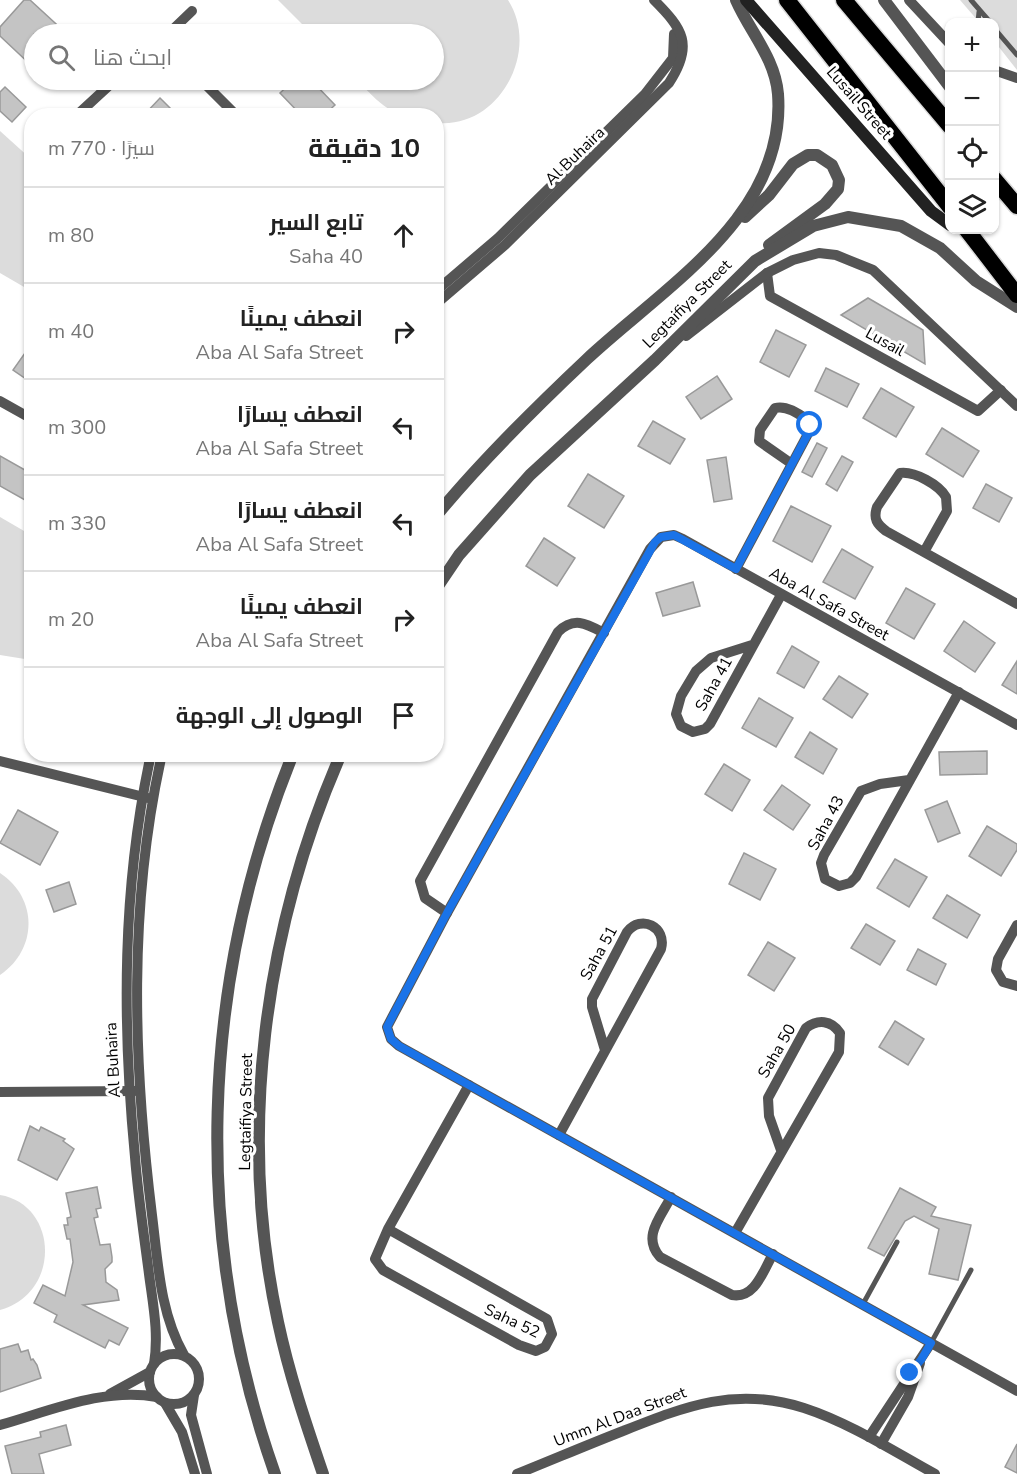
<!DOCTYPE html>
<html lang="ar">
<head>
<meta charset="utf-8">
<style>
  body { margin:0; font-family:"Nunito Sans",Cairo,sans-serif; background:#f6f6f6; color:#222; direction:rtl }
  .controls { position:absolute; right:18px; top:18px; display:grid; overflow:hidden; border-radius:12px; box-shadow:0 2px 4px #0004 }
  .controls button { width:54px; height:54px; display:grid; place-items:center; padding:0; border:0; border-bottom:2px solid #e0e0e0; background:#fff; color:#222; font:30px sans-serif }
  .stop { position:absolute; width:18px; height:18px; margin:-14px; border:4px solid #1a73e8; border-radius:50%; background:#fff }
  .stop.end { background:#1a73e8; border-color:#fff; box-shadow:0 2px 6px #0008 }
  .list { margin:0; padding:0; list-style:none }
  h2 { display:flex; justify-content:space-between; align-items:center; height:78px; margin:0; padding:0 24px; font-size:26px }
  h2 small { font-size:20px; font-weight:400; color:#767676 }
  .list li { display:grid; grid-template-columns:39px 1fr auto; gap:18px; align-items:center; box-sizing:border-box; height:96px; padding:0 24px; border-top:2px solid #e0e0e0 }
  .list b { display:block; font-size:22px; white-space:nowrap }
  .list p { margin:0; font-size:20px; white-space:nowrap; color:#767676 }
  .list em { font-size:20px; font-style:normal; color:#767676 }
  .icon { flex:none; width:33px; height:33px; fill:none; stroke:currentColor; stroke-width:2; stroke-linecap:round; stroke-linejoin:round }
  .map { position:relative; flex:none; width:1017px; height:1474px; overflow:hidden; direction:ltr }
  .search { position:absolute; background:#fff; box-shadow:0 2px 4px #0004; left:24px; top:24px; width:420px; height:66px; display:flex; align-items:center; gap:15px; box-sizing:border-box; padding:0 21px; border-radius:33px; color:#767676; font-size:22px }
  .panel { position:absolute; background:#fff; box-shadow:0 2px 4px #0004; left:24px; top:108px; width:420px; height:654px; border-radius:24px; direction:rtl }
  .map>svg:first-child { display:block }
</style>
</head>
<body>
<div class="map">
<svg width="1017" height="1474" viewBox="0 0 1017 1474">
  <rect width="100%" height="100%" fill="#fff"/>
  <!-- green -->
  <g fill="#dcdcdc">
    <path d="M278 0H508C541 51 499 129 437 123L436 116C391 116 388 112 357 80H434V34H312Z"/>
    <path d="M960 0H1017V70L995 42 994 22H979Z"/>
    <path d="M0 131 31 159V291L0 273Z"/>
    <path d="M0 517 31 535V660L0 655Z"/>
    <path d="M0 873C38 898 38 949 0 975Z"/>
    <path d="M0 1195C57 1204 63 1292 0 1310Z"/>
  </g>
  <!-- building -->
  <g fill="#c4c4c4" stroke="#999" stroke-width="1.5">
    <path d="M24 0H30L67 34H34V68L0 36V27Z"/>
    <path d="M294 80H311L335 105 323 116H302L280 93Z"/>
    <path d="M5 87 26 107 12 122 0 111V92Z"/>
    <path d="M160 98 178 116H143Z"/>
    <path d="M868 298 923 330 925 364 841 315Z"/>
    <path d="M776 330 806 345 789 377 760 362Z"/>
    <path d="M32 343V383L13 370Z"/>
    <path d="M826 368 859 384 847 407 815 391Z"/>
    <path d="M717 376 732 399 701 419 686 397Z"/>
    <path d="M881 388 914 407 896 437 863 418Z"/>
    <path d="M653 421 685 439 670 464 638 446Z"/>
    <path d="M942 428 979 451 963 477 926 454Z"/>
    <path d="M817 443 827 448 812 477 802 472Z"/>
    <path d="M0 456 32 474V504L0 486Z"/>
    <path d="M842 456 853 462 837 491 826 484Z"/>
    <path d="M726 457 732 499 714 502 707 460Z"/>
    <path d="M588 474 624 496 604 528 568 506Z"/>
    <path d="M986 484 1012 498 999 522 973 508Z"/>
    <path d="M791 506 831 526 812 562 773 541Z"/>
    <path d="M544 538 575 558 557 586 526 566Z"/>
    <path d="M842 549 873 567 855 599 823 582Z"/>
    <path d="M693 582 700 606 663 616 656 593Z"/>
    <path d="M906 588 935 604 914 639 886 623Z"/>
    <path d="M964 621 995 643 975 672 944 651Z"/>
    <path d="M792 646 819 662 804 688 777 673Z"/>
    <path d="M1017 661V694L1002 685Z"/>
    <path d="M839 676 868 694 852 718 823 699Z"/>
    <path d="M759 698 793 718 776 747 742 728Z"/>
    <path d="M810 732 837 749 823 774 795 757Z"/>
    <path d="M987 751V774L940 775 939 752Z"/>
    <path d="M724 764 750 780 732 811 705 794Z"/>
    <path d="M782 785 810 805 793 830 764 810Z"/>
    <path d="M947 801 960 833 938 842 925 810Z"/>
    <path d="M18 810 58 832 40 865 0 843Z"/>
    <path d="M987 826 1017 844V850L1001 876 969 856Z"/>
    <path d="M744 853 776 869 760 900 729 884Z"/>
    <path d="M895 859 927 877 909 907 877 888Z"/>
    <path d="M69 882 76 904 54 912 46 890Z"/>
    <path d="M947 895 980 915 967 938 933 918Z"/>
    <path d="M866 924 895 941 880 965 851 948Z"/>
    <path d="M768 942 795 958 774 991 748 975Z"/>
    <path d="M918 949 946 964 936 985 907 970Z"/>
    <path d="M895 1021 924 1039 908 1065 879 1047Z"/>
    <path d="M30 1126 39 1131 41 1127 65 1139 63 1141 74 1149 57 1180 18 1160Z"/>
    <path d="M97 1187 101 1208 96 1209 98 1217 94 1218 100 1245 110 1244 112 1257V1262L105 1269 106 1282 117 1290 119 1300 83 1305 128 1328 119 1345 109 1340 105 1348 54 1322 57 1315 34 1303 43 1285 65 1296 73 1262 70 1239H67L64 1225H68L67 1218 71 1217 66 1193Z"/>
    <path d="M900 1188 936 1207 931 1216 971 1225 958 1280 929 1274 939 1229 914 1216 905 1221 884 1256 868 1248Z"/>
    <path d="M18 1344 21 1352 28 1350 31 1360 33 1359 37 1365 41 1378 0 1392V1349Z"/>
    <path d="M66 1425 71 1445 39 1454 44 1474H12L5 1446 41 1437 40 1432Z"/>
    <path d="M1017 1444V1473L1005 1467Z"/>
  </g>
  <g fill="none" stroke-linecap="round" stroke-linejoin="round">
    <!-- trunk casing -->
    <g stroke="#dbdbdb" stroke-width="19">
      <g id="trunk">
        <path d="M787 0 950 207"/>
        <path d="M844 0 950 126"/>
        <path d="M994 179 1017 206"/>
        <path d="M967 230 1017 295"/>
      </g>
    </g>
    <!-- service -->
    <g stroke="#555" stroke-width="5">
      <path d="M971 0 990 22"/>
      <path d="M978 22 979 12"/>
      <path d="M994 28 1017 55"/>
      <path d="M863 1304 897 1242"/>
      <path d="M931 1343 971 1270"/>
    </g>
    <!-- minor -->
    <g stroke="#555" stroke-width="10">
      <path d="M909 0 950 44"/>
      <path d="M168 34 192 11"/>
      <path d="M994 70 1017 78"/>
      <path d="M201 80 237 116"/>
      <path d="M76 116 115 80"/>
      <path d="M767 273 770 296 978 411 1001 390"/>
      <path d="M436 291 498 238 645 94 673 58 674 34"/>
      <path d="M436 304 505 245 669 83C694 45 683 29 654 0"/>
      <path d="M686 336 767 273 793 260 819 253 836 255 873 270 1017 406"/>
      <path d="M0 401 32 419"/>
      <path d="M924 552 947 511 946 497C939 485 915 471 900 473L877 507C873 519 877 524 886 531L1017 604"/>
      <path d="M736 569 810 430 809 421C799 414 787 405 775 408L760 430 759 441 792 464"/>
      <path d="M752 645 711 658 696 671 681 696 676 714 681 726 693 732 705 729 710 724 781 595"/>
      <path d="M1017 725 683 539 674 535 661 537 650 549 447 913 387 1027 391 1039 399 1046 1017 1391"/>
      <path d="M151 754C122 887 122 1022 135 1157 138 1196 144 1235 149 1274 153 1305 159 1333 154 1364"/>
      <path d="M162 754C128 906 133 1061 152 1215 158 1263 160 1313 184 1355"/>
      <path d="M0 761 148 798"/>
      <path d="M909 780 880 784 861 791 824 855 821 863 825 879 839 886 850 883 856 877 959 692"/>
      <path d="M447 913 425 898 420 881 558 632C574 616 587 624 604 633"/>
      <path d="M1017 925 998 959 996 970 1003 982 1017 986"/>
      <path d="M0 1092 135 1091"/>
      <path d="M559 1135 661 949C667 927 641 914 627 932L592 999V1007L605 1050"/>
      <path d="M671 1197C660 1218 642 1237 660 1257L732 1295C755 1299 763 1271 773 1254"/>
      <path d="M388 1229 547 1319 552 1334 545 1347 536 1351 519 1345 383 1270 375 1259 388 1229 469 1085"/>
      <path d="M735 1233 839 1052 840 1033C831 1020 818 1019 806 1028L768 1098 769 1116 781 1150"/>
      <circle cx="174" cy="1379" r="25"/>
      <path d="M110 1394 150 1372"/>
      <path d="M194 1395 191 1415 207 1474"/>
      <path d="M165 1403 182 1432 195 1474"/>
      <path d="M0 1425C50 1411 104 1387 157 1397"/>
      <path d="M869 1437 931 1343"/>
      <path d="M881 1444 908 1397 920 1363"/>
      <path d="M517 1474C552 1460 587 1445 623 1431 686 1406 736 1386 804 1408 850 1423 893 1451 935 1474"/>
    </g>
    <!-- tertiary -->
    <g stroke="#555" stroke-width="12">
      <path d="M884 0 950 87"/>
      <path d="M745 217 769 195 793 164 808 155H817L832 165 839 180 838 189 825 204 769 245"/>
      <path d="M436 516C482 460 535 408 587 359 664 287 787 215 778 94 775 58 750 32 736 0"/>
      <path d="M436 589 459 555 530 475 655 360 755 261 813 226 848 217 901 226 940 248 976 281 1017 307"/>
      <path d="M275 1474C192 1239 199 985 293 754"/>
      <path d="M323 1474C306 1424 289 1374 278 1322 237 1133 264 930 341 754"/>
    </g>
    <!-- secondary -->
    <path stroke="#222" stroke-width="12" d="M746 0 931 211 950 225"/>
    <!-- trunk -->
    <use href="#trunk" stroke="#000" stroke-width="16"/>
  </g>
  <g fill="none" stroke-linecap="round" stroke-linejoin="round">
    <!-- route -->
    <path stroke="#1a73e8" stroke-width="8" d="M810 425V430L736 569 674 535 661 537 655 542 447 913 387 1027 391 1039 399 1046 931 1343 921 1360 910 1373"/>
  </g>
  <g text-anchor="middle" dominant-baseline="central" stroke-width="6" stroke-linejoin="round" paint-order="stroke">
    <!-- street labels -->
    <g font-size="16" fill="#000" stroke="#fff">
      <text transform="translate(859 103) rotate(49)">Lusail Street</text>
      <text transform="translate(575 156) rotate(-44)">Al Buhaira</text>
      <text transform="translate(687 304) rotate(-45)">Legtaifiya Street</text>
      <text transform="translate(885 342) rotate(29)">Lusail</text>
      <text transform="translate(829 604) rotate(29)">Aba Al Safa Street</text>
      <text transform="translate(714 684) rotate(-61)">Saha 41</text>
      <text transform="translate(826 823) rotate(-62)">Saha 43</text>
      <text transform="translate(599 953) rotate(-61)">Saha 51</text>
      <text transform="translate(777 1051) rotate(-60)">Saha 50</text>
      <text transform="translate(113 1060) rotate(-93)">Al Buhaira</text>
      <text transform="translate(246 1112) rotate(-89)">Legtaifiya Street</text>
      <text transform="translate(512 1321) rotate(25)">Saha 52</text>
      <text transform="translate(620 1417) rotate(-21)">Umm Al Daa Street</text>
    </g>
  </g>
</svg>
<div class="controls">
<button>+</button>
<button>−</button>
<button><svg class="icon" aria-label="locate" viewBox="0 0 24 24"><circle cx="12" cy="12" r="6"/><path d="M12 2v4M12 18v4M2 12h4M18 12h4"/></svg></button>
<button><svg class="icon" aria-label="layers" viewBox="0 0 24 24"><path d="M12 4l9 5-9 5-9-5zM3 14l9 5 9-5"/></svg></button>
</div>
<div class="stop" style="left:810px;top:425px"></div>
<div class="stop end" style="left:910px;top:1373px"></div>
<div class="search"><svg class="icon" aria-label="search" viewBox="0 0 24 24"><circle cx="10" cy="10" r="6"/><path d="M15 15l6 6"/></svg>ابحث هنا</div>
<section class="panel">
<h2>10 دقيقة<small>سيرًا · 770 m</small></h2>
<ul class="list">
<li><svg class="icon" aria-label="ahead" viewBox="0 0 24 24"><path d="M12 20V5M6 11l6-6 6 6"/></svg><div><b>تابع السير</b><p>Saha 40</p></div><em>80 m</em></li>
<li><svg class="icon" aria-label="right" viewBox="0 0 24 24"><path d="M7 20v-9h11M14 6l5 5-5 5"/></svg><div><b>انعطف يمينًا</b><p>Aba Al Safa Street</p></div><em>40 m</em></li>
<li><svg class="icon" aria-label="left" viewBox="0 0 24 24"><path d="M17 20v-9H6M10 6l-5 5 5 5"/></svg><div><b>انعطف يسارًا</b><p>Aba Al Safa Street</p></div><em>300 m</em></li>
<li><svg class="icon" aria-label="left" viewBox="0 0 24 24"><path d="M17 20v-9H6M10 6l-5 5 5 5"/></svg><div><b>انعطف يسارًا</b><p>Aba Al Safa Street</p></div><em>330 m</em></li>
<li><svg class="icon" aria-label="right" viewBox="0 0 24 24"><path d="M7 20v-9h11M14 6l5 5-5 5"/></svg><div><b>انعطف يمينًا</b><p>Aba Al Safa Street</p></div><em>20 m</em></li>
<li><svg class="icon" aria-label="arrive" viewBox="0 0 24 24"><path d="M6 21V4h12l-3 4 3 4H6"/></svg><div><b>الوصول إلى الوجهة</b></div></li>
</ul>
</section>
</div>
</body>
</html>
